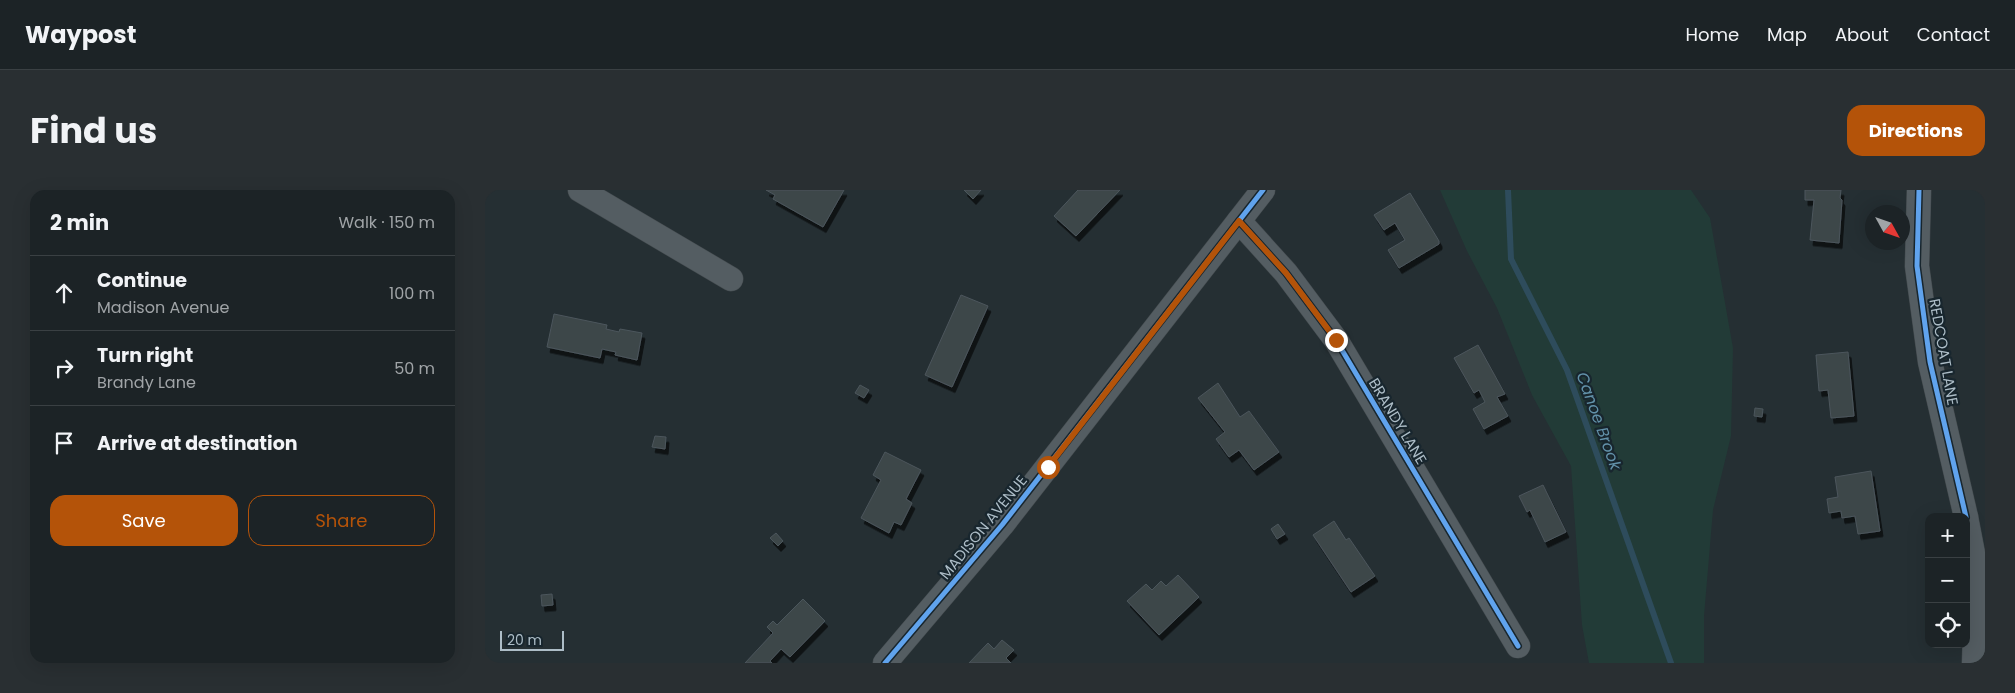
<!DOCTYPE html>
<html lang="en">
<head>
<meta charset="utf-8">
<style>
  body { margin:0; font-family:Poppins,sans-serif; background:#292f32; color:#f1f3f6 }
  .controls { position:absolute; right:15px; bottom:15px; display:grid; overflow:hidden; border-radius:10px; box-shadow:0 5px 20px #0002 }
  .controls button { width:45px; height:45px; display:grid; place-items:center; padding:0; border:0; border-bottom:1px solid #3a4043; background:#1c2326; color:#f1f3f6; font:25px sans-serif }
  .compass { position:absolute; left:1380px; top:15px; width:45px; height:45px; border-radius:50%; background:#1c2326; box-shadow:0 5px 20px #0002; rotate:130deg }
  .scale { position:absolute; left:15px; bottom:12px; width:64px; box-sizing:border-box; padding-left:5px; border:2px solid #adbdc7; border-top:0; font-size:14px; line-height:18px; white-space:nowrap; color:#adbdc7; -webkit-text-stroke:4px #18262e; paint-order:stroke }
  .stop { position:absolute; width:15px; height:15px; margin:-11px; border:4px solid #b45309; border-radius:50%; background:#fff }
  .stop.end { background:#b45309; border-color:#fff; box-shadow:0 1px 5px #0008 }
  .list { margin:0; padding:0; list-style:none }
  h2 { display:flex; justify-content:space-between; align-items:center; height:65px; margin:0; padding:0 20px; font-size:21px }
  h2 small { font-size:16px; font-weight:400; color:#a0a4a7 }
  .list li { display:grid; grid-template-columns:32px 1fr auto; gap:15px; align-items:center; box-sizing:border-box; height:75px; padding:0 20px; border-top:1px solid #3a4043 }
  .list b { display:block; font-size:19px; white-space:nowrap }
  .list p { margin:0; font-size:16px; white-space:nowrap; color:#a0a4a7 }
  .list em { font-size:16px; font-style:normal; color:#a0a4a7 }
  .actions { display:flex; gap:10px; padding:15px 20px }
  .actions a { flex:1; padding:11px 0; border:1px solid #b45309; border-radius:15px; text-align:center; font-size:18px; color:#b45309 }
  .actions .main { background:#b45309; color:#fff }
  .icon { flex:none; width:28px; height:28px; fill:none; stroke:currentColor; stroke-width:2; stroke-linecap:round; stroke-linejoin:round }
  .map { position:relative; flex:none; width:1500px; height:473px; overflow:hidden; border-radius:15px }
  header { display:flex; align-items:center; gap:30px; box-sizing:border-box; height:70px; padding:0 25px; background:#1c2326; border-bottom:1px solid #3a4043 }
  header strong { font-size:24px }
  nav { display:flex; gap:28px; margin-inline-start:auto; font-size:18px }
  .intro { display:flex; align-items:center; justify-content:space-between; box-sizing:border-box; height:120px; padding:0 30px }
  h1 { margin:0; font-size:35px }
  .button { padding:12px 22px; border-radius:15px; background:#b45309; color:#fff; font-size:18px; font-weight:700 }
  main { display:flex; gap:30px; padding:0 30px }
  aside { flex:1; background:#1c2326; border-radius:15px; box-shadow:0 5px 20px #0002 }
  .map>svg:first-child { display:block }
</style>
</head>
<body>
<header>
<strong>Waypost</strong>
<nav><a>Home</a><a>Map</a><a>About</a><a>Contact</a></nav>
</header>
<div class="intro"><h1>Find us</h1><a class="button">Directions</a></div>
<main>
<aside>
<h2>2 min<small>Walk · 150 m</small></h2>
<ul class="list">
<li><svg class="icon" aria-label="ahead" viewBox="0 0 24 24"><path d="M12 20V5M6 11l6-6 6 6"/></svg><div><b>Continue</b><p>Madison Avenue</p></div><em>100 m</em></li>
<li><svg class="icon" aria-label="right" viewBox="0 0 24 24"><path d="M7 20v-9h11M14 6l5 5-5 5"/></svg><div><b>Turn right</b><p>Brandy Lane</p></div><em>50 m</em></li>
<li><svg class="icon" aria-label="arrive" viewBox="0 0 24 24"><path d="M6 21V4h12l-3 4 3 4H6"/></svg><div><b>Arrive at destination</b></div></li>
</ul>
<div class="actions"><a class="main">Save</a><a>Share</a></div>
</aside>
<div class="map">
<svg width="1500" height="473" viewBox="0 0 1500 473">
  <defs>
    <filter id="shadow"><feDropShadow dx="3" dy="5.5" stdDeviation="0" flood-color="#0009"/></filter>
  </defs>
  <rect width="100%" height="100%" fill="#252f33"/>
  <!-- green -->
  <path fill="#223b37" d="M955 0H1206L1225 28 1248 158 1246 246 1228 320 1219 426V473H1104L1097 435 1086 276 1047 205 1012 118 982 61Z"/>
  <g fill="none" stroke-linecap="round" stroke-linejoin="round">
    <!-- stream -->
    <path stroke="#2e4c5c" stroke-width="6" d="M1023 0 1026 69 1082 180 1186 473"/>
  </g>
  <!-- building -->
  <g fill="#3d464a" stroke="#4c565c" filter="url(#shadow)">
    <path d="M281 0H359L338 37 288 9 290 5Z"/>
    <path d="M479 0H496L488 9Z"/>
    <path d="M593 0H635L591 46 569 26Z"/>
    <path d="M1320 0H1356L1355 8 1357 10 1354 53 1325 50 1329 10H1320Z"/>
    <path d="M925 3 954 51V54L914 78 903 60 920 50 910 33 899 40 889 25Z"/>
    <path d="M476 105 503 116 467 197 440 185Z"/>
    <path d="M69 124 122 135 121 139 134 142 135 139 157 143 152 170 130 165 131 162 117 159 115 168 62 157Z"/>
    <path d="M993 155 1020 204 1012 207 1023 226 999 239 988 219 1000 212 994 200 989 203 969 168Z"/>
    <path d="M1363 162 1369 226 1346 228 1343 200 1334 201 1331 165Z"/>
    <path d="M733 193 755 227 764 221 794 262 769 280 754 260 744 267 731 249 740 242 713 208Z"/>
    <path d="M375 195 384 200 379 208 370 203Z"/>
    <path d="M1270 218 1278 219 1277 227 1269 226Z"/>
    <path d="M170 246 181 247 180 259 167 257Z"/>
    <path d="M400 262 436 280 421 309 427 313 416 335 409 332 404 343 376 328 396 290 388 285Z"/>
    <path d="M1386 281 1395 341 1373 344 1370 326 1357 328 1356 321 1344 323 1342 309 1353 307 1350 287Z"/>
    <path d="M1058 295 1081 342 1060 352 1045 320 1042 322 1034 306Z"/>
    <path d="M849 331 861 350 864 348 890 386 866 402 828 345Z"/>
    <path d="M793 334 800 344 792 349 786 339Z"/>
    <path d="M291 343 298 351 293 356 285 348Z"/>
    <path d="M693 385 714 407 674 445 642 411 661 394 667 400 676 391 681 396Z"/>
    <path d="M67 404 68 415 57 416 56 405Z"/>
    <path d="M318 409 340 431 305 467 296 459 285 471 287 473H260L288 443 282 437 288 431 292 435Z"/>
    <path d="M517 450 529 460 521 468 526 473H484L503 453 509 459Z"/>
  </g>
  <g fill="none" stroke-linecap="round" stroke-linejoin="round">
    <!-- minor casing -->
    <g stroke="#434a4e" stroke-width="25">
      <g id="minor">
        <path d="M95 0 246 89"/>
        <path d="M1434 0 1432 76 1445 172 1481 327"/>
        <path d="M754 31 801 83 851 150 1033 456"/>
        <path d="M1481 327 1492 384 1489 473"/>
        <path d="M400 473 517 335 778 0"/>
      </g>
    </g>
    <!-- minor -->
    <use href="#minor" stroke="#545d62" stroke-width="24"/>
    <!-- cycleway casing -->
    <g stroke="#18262e" stroke-width="8">
      <g id="cycleway">
        <path d="M1434 0 1432 76 1445 172 1481 327"/>
        <path d="M754 31 801 83 851 150 1033 456"/>
        <path d="M400 473 517 335 778 0"/>
      </g>
    </g>
    <!-- cycleway -->
    <use href="#cycleway" stroke="#60a3ed" stroke-width="5"/>
  </g>
  <g fill="none" stroke-linecap="round" stroke-linejoin="round">
    <!-- route -->
    <path stroke="#b45309" stroke-width="6" d="M563 277 754 31 801 83 851 150"/>
  </g>
  <g text-anchor="middle" dominant-baseline="central" stroke-width="4.5" stroke-linejoin="round" paint-order="stroke">
    <!-- street labels -->
    <g font-size="15" fill="#adbdc7" stroke="#18262e">
      <text transform="translate(1459 162) rotate(80)">REDCOAT LANE</text>
      <text transform="translate(913 231) rotate(59)">BRANDY LANE</text>
      <text transform="translate(498 337) rotate(-51)">MADISON AVENUE</text>
    </g>
    <!-- water labels -->
    <g font-size="16" font-style="italic" fill="#6291a9" stroke="#18262e">
      <text transform="translate(1114 231) rotate(70)">Canoe Brook</text>
    </g>
  </g>
</svg>
<div class="controls">
<button>+</button>
<button>−</button>
<button><svg class="icon" aria-label="locate" viewBox="0 0 24 24"><circle cx="12" cy="12" r="6"/><path d="M12 2v4M12 18v4M2 12h4M18 12h4"/></svg></button>
</div>
<svg class="compass" viewBox="-18 -18 36 36"><path d="M0-13l5 13h-10z" fill="#e53935"/><path d="M0 13l5-13h-10z" fill="#a0a4a7"/></svg>
<div class="scale">20 m</div>
<div class="stop" style="left:563px;top:277px"></div>
<div class="stop end" style="left:851px;top:150px"></div>
</div>
</main>
</body>
</html>
